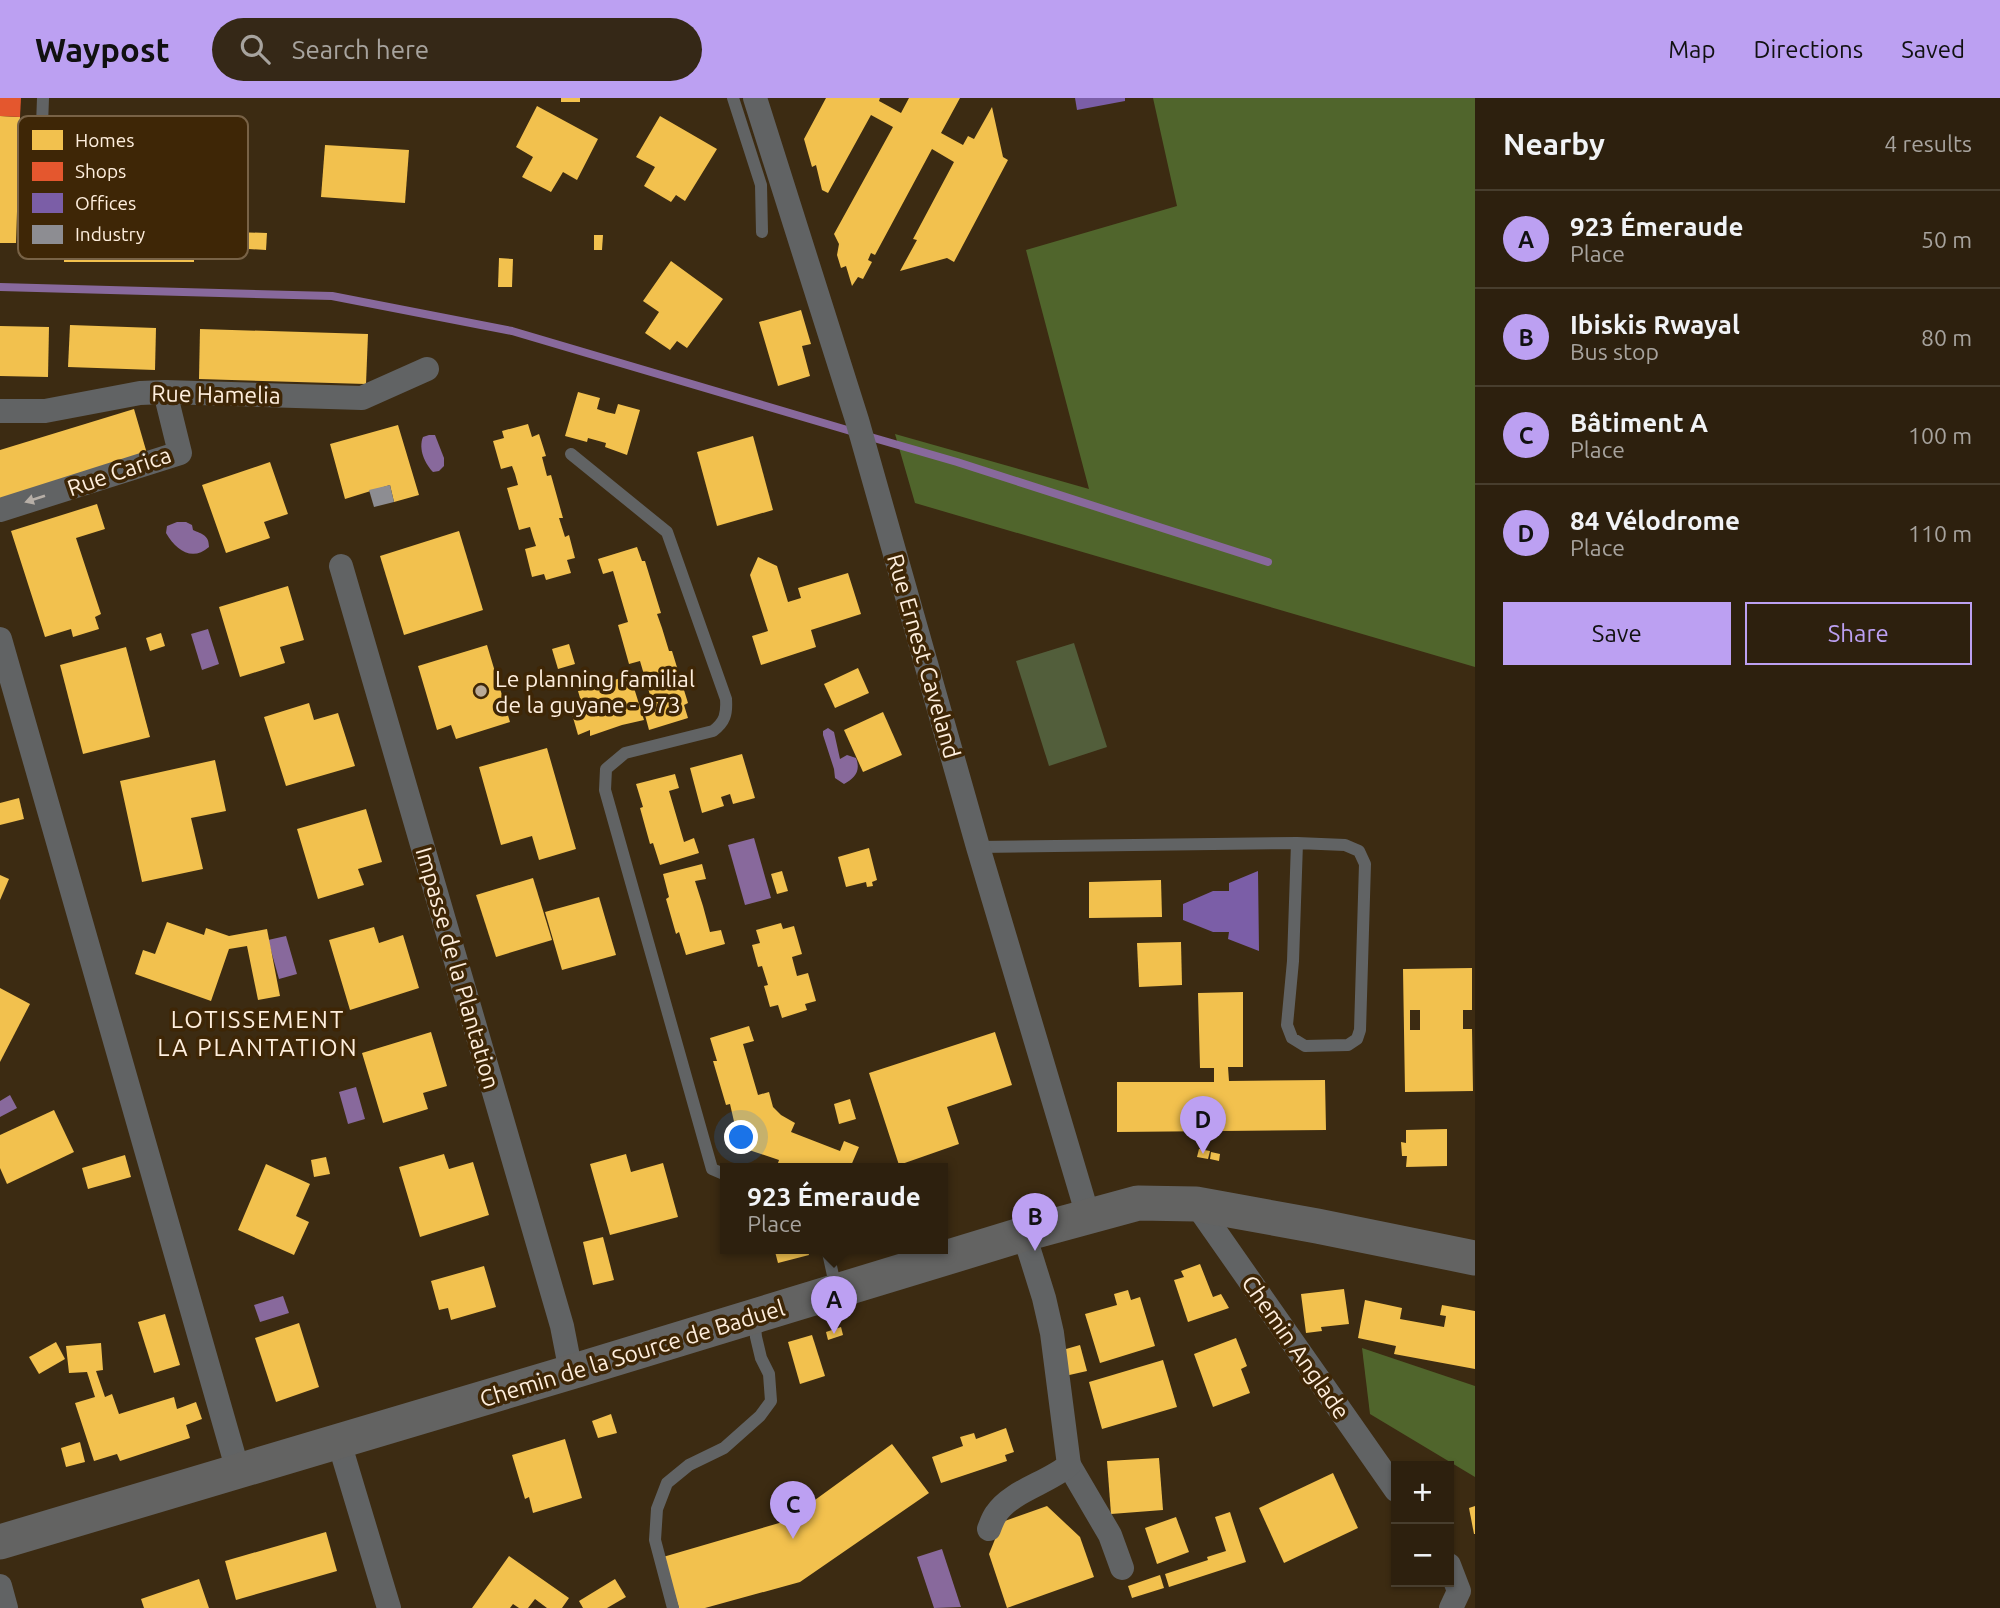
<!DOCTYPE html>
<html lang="en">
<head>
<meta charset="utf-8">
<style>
  body { margin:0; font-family:Ubuntu,sans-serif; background:#352817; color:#f1f3f6 }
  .controls { position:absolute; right:21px; bottom:21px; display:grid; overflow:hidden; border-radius:0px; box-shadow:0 2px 5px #0004 }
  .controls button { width:63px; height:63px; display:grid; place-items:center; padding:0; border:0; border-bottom:2px solid #483e2e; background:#2d200e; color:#f1f3f6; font:35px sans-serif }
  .you { position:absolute; left:742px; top:1040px; width:24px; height:24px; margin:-18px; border:5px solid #fff; border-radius:50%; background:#1a73e8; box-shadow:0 0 0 10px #1a73e833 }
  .badge { display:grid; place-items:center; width:46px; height:46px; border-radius:50%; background:#bca0f2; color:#111; font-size:23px; font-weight:700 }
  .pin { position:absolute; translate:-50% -58px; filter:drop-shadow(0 2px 4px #0008) }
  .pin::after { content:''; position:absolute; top:37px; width:24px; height:21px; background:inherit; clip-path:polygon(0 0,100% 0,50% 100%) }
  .popup { position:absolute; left:720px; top:1065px; width:228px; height:91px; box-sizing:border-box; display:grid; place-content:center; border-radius:0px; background:#2d200e; filter:drop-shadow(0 2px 5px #0005); font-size:23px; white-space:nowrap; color:#a7a39e }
  .popup b { font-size:26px; color:#f1f3f6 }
  .popup::after { content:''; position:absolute; left:50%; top:100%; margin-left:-14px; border:14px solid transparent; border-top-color:#2d200e }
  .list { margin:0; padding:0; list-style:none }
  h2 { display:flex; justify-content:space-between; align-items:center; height:91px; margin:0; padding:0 28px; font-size:30px }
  h2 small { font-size:23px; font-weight:400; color:#a7a39e }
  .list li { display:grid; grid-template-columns:46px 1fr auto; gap:21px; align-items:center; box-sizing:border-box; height:98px; padding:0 28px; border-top:2px solid #483e2e }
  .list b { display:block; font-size:26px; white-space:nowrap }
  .list p { margin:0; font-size:23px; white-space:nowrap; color:#a7a39e }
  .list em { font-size:23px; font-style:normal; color:#a7a39e }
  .actions { display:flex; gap:14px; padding:21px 28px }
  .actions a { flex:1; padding:16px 0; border:2px solid #bca0f2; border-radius:0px; text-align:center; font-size:24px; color:#bca0f2 }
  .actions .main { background:#bca0f2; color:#111 }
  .icon { flex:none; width:38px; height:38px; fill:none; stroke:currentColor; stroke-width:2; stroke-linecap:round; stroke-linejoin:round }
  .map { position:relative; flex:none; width:1475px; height:1510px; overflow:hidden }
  header { display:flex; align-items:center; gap:42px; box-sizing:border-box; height:98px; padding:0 35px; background:#bca0f2; color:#111 }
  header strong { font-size:33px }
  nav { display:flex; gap:38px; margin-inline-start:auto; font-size:24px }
  .search { width:490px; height:63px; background:#352817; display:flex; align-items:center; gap:18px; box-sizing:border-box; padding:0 24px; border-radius:38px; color:#a7a39e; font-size:26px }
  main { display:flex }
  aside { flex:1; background:#2d200e }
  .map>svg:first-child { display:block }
</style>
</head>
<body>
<header>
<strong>Waypost</strong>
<div class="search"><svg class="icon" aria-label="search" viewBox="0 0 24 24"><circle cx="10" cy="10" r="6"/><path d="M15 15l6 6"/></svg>Search here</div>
<nav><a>Map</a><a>Directions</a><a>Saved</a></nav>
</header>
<main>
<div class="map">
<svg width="1475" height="1510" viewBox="0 0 1475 1510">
  <rect width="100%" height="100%" fill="#3c2b12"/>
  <!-- green -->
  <path fill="#525e3b" d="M1074 545 1107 649 1049 668 1016 563Z"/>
  <!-- forest -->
  <g fill="#50652c">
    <path d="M1153 0H1475V569L915 405 895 336 1089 391 1026 152 1177 108Z"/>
    <path d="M1362 1250 1475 1288V1379L1370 1316Z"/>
  </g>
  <!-- water -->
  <g fill="#88699c">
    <path d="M429 337H435L444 360V368L439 373 433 374C425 366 418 351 423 339Z"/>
    <path d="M177 424H186L192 427 193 432C202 436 209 437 209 449 192 464 176 452 166 435L167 428Z"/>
    <path d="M208 531 219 566 202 572 191 536Z"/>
    <path d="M828 630 834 634 840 661 847 657 856 660C861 673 855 680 844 686L835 680 834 671 823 637V633Z"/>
    <path d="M754 740 771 800 745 807 728 747Z"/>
    <path d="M286 838 297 876 279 881 268 842Z"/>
    <path d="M356 989 365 1021 348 1026 339 994Z"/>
    <path d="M10 997 17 1010 0 1019V1003Z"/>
    <path d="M283 1198 289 1215 260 1224 254 1207Z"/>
    <path d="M942 1451 961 1509 934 1510 917 1459Z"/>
  </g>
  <!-- homes -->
  <g fill="#f2c14e" fill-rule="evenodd">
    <rect x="561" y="0" width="19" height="4"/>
    <path d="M826 0H880L879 3 901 15 909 0H960L941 35 963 47 968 38 974 41 992 9 1003 59 1008 62 954 164 947 160 900 173 917 142 913 141 954 64 932 51 875 157 871 155 868 162 872 164 863 181 858 179 852 188 846 168 841 170 837 157 839 146 834 136 893 29 871 17 828 95 822 92 816 67 812 69 804 41Z"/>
    <path d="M537 8 598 41 577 82 563 74 551 94 522 79 533 59 516 49Z"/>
    <path d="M0 18 20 19 16 145H0Z"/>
    <path d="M660 18 717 51 685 103 676 97 671 104 644 88 655 69 636 59Z"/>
    <path d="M64 44 194 45V164H64Z"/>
    <path d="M325 47 409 52 405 105 321 99Z"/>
    <path d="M235 134 267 135 266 152 234 150Z"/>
    <path d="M594 137H603L602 152H594Z"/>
    <path d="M499 160 513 161 512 189H498Z"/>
    <path d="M671 163 723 201 687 250 677 243 670 252 645 235 659 214 643 203Z"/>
    <path d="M801 212 811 246 802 248 810 278 778 288 759 224Z"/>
    <path d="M70 227 156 230 155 272 68 269Z"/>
    <path d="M0 228 49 229 48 279 0 278Z"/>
    <path d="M200 231 368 236 366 286 199 281Z"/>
    <path d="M578 294 600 300 597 311 606 314 615 316 618 306 640 312 627 357 605 349 606 345 588 340 587 344 565 338Z"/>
    <path d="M134 311 148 359 0 405V352Z"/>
    <path d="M528 326 532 339 539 336 546 358 542 359 547 378 551 377 563 420H559L565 439 569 437 575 460 567 462 571 475 546 482 544 476 532 479 525 451 536 448 533 439 530 429 519 432 507 390 518 387 515 376 512 368 501 371 493 343 504 340 502 333Z"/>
    <path d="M398 327 419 397 394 404 390 387 345 401 330 346Z"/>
    <path d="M753 338 773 412 717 428 697 354Z"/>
    <path d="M270 364 288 416 264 424 270 440 226 455 202 387Z"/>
    <path d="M97 406 105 431 76 440 101 516 95 519 99 531 73 539 71 531 45 539 11 433Z"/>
    <path d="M459 433 483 512 404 537 380 458Z"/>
    <path d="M637 449 642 463H645L661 515 657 516 662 530 669 553H672L688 605 684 607 688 620 649 632 645 617 655 614 640 563 629 566 618 527 628 524 613 473 603 476 598 461Z"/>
    <path d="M758 459 777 468 788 504 801 500 798 490 848 475 861 516 811 532 816 549 761 567 752 538 768 533 750 477Z"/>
    <path d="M288 488 304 542 280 549 285 565 240 579 219 509Z"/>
    <path d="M161 535 165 548 150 553 146 540Z"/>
    <path d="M569 546 575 566 558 571 552 551Z"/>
    <path d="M487 547 510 624 456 641 451 627 437 632 418 568Z"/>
    <path d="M126 549 150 639 83 656 60 567Z"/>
    <path d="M858 570 869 595 835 610 824 586Z"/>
    <path d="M630 577 644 622 622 627 590 638V632L578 637 570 609 582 607 578 593 599 588 602 596 611 595 608 584Z"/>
    <path d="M309 605 314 622 338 615 355 668 286 688 264 619Z"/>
    <path d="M883 614 902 657 863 674 844 632Z"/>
    <path d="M547 650 576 751 539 762 532 738 501 747 479 669Z"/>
    <path d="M742 656 755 700 733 706 730 696 721 699 724 708 702 715 690 670Z"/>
    <path d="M215 662 226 713 191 720 203 771 142 784 120 683Z"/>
    <path d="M675 676 679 690 669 693 684 744 694 740 699 755 660 767 653 745 650 746 640 710 643 709 636 686Z"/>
    <path d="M19 700 24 721 0 727V705Z"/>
    <path d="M366 711 382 764 358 771 364 787 318 801 297 731Z"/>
    <path d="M869 750 877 782 872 784 873 788 867 789 866 784 846 789 838 759Z"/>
    <path d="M702 766 706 781 695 783 703 808 710 834 721 832 725 846 686 857 679 834 676 836 666 801 669 799 663 776Z"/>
    <path d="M782 773 788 793 777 796 771 776Z"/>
    <path d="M0 777 9 781 0 802Z"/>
    <path d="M533 780 552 842 496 859 476 797Z"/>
    <path d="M1161 782 1162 819 1089 820V784Z"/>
    <path d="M599 799 616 857 562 872 545 814Z"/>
    <path d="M167 824 204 837 206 830 229 838 267 831 280 898 258 902 247 848 229 851 211 903 135 876 143 852 155 856Z"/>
    <path d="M781 825 783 831 794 828 802 856 792 859 797 878 808 875 816 903 805 906 807 912 782 920 778 907 770 909 764 888 768 887 762 868 758 869 752 847 760 845 756 832Z"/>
    <path d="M374 829 379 845 403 837 419 890 350 912 329 842Z"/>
    <path d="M1181 844 1182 887 1139 889 1137 845Z"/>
    <path d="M1472 870V912H1463V931H1472L1473 993 1405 994 1403 871ZM1410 912H1420V932H1410Z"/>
    <path d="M0 890 30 906 0 964Z"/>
    <path d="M1243 894V969H1228L1229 983 1325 982 1326 1032 1117 1034V984H1214V970H1200L1198 895Z"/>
    <path d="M749 928 754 943 743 946 758 997 769 994 773 1009 781 1017 795 1025 791 1034 840 1053 844 1043 859 1049 850 1070H792L778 1065 779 1062 746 1051 738 1041 730 1006 726 1007 713 963H717L710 940Z"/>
    <path d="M431 934 447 988 423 995 428 1011 383 1025 362 955Z"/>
    <path d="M995 934 1012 987 947 1009 959 1046 899 1067 869 975Z"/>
    <path d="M850 1001 856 1021 839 1026 834 1006Z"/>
    <path d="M54 1012 74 1054 7 1086 0 1070V1037Z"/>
    <path d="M1447 1031V1068L1406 1069 1407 1058H1402L1401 1044 1406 1045V1032Z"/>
    <path d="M1199 1051 1210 1053 1208 1061 1197 1059Z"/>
    <path d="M1211 1054 1220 1056 1219 1063 1210 1061Z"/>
    <path d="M444 1056 449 1071 473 1064 489 1117 420 1139 399 1069Z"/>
    <path d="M626 1056 631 1074 663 1065 678 1119 610 1137 590 1066Z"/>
    <path d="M125 1057 131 1079 88 1091 82 1070Z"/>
    <path d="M326 1059 330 1076 314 1079 311 1062Z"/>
    <path d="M266 1066 310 1086 296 1118 309 1124 294 1157 238 1132Z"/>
    <path d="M603 1139 614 1182 593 1187 583 1144Z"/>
    <path d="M774 1150H791L793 1154 807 1150 809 1157 778 1165Z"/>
    <path d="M1200 1166 1213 1199 1221 1196 1229 1210 1188 1224 1174 1182 1184 1179 1181 1173Z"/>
    <path d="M484 1168 496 1209 451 1222 448 1210 439 1212 431 1183Z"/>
    <path d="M1344 1191 1349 1226 1321 1229 1322 1233 1306 1235 1301 1196Z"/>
    <path d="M1128 1192 1131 1202 1140 1199 1155 1248 1100 1265 1085 1216 1117 1207 1114 1196Z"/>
    <path d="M1365 1202 1402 1210 1400 1221 1444 1229 1446 1218 1440 1217 1442 1207 1475 1213V1271L1394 1256 1396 1248 1358 1240Z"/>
    <path d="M165 1216 180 1267 154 1275 138 1224Z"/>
    <path d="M299 1225 319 1289 276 1304 255 1240Z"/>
    <path d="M841 1229 843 1237 828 1242 826 1234Z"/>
    <path d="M812 1237 825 1278 800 1286 788 1244Z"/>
    <path d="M1236 1240 1247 1268 1241 1271 1250 1295 1213 1309 1194 1256Z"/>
    <path d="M56 1244 65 1261 39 1276 29 1259Z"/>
    <path d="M101 1245 103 1272 96 1273 105 1299 112 1296 119 1316 174 1299 177 1311 196 1304 202 1321 186 1327 190 1340 120 1363 117 1356 94 1363 75 1305 95 1299 87 1274 69 1275 66 1248Z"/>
    <path d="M1080 1247 1087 1273 1065 1278 1059 1253Z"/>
    <path d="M1163 1262 1177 1309 1102 1331 1089 1284Z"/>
    <path d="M611 1316 617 1335 598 1340 592 1323Z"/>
    <path d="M1006 1330 1014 1354 1005 1357 1007 1363 941 1385 932 1359 963 1348 960 1339 974 1335 976 1341Z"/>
    <path d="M565 1341 582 1400 533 1415 529 1399 525 1401 512 1357Z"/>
    <path d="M80 1344 85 1364 66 1369 61 1350Z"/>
    <path d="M892 1346 929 1395 800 1484 705 1510H679L663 1459 786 1423Z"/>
    <path d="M1159 1360 1163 1412 1111 1416 1107 1363Z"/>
    <path d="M1333 1375 1358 1430 1284 1465 1259 1410Z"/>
    <path d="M1047 1408 1080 1439 1094 1479 1007 1510 989 1456 1002 1424Z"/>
    <path d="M1475 1408V1436H1474L1469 1410Z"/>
    <path d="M1230 1414 1246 1464 1169 1489 1165 1476 1208 1462 1207 1459 1226 1453 1215 1419Z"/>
    <path d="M1176 1419 1189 1454 1157 1466 1145 1430Z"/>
    <path d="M326 1434 337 1473 236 1502 225 1463Z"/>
    <path d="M509 1458 569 1500 562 1510H547L535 1501 528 1510H519L513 1506 510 1510H472Z"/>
    <path d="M1160 1477 1164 1490 1132 1500 1128 1488Z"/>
    <path d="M199 1481 209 1510H144L141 1501Z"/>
    <path d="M615 1481 626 1499 607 1510H583L579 1503Z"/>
  </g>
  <!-- shops -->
  <path fill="#e4572e" d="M0 0H21L20 19 0 18Z"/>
  <!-- offices -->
  <g fill="#7b5ea7">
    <path d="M1075 0H1125V3L1077 12Z"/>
    <path d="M1258 773 1259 853 1228 841 1229 834H1213L1183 822V806L1213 793H1229V785Z"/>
  </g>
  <!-- industry -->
  <path fill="#8d8d92" d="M390 387 394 404 374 409 369 392Z"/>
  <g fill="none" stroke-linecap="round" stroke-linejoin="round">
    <!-- stream -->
    <g stroke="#88699c" stroke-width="8">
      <path d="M0 189 332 198 512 233 854 334"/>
      <path d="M867 338 957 364 1268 464"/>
    </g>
    <!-- lane -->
    <g stroke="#616364" stroke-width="12">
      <path d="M733 0 761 87 762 134"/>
      <path d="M38 138 43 0"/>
      <path d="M571 356 667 434 726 601C727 616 725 624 713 633L625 655 606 671 605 692 712 1071 726 1077"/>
      <path d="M978 749 1297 745 1345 747 1359 753 1365 766 1360 932 1357 941 1348 947 1305 948 1292 940 1287 927 1293 863 1297 745"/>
      <path d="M827 1150 836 1191"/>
      <path d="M673 1510 655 1442 657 1411 667 1385 689 1367 724 1350 760 1318 771 1303 769 1276 761 1260 756 1239 754 1220"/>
    </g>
    <!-- street -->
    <g stroke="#616364" stroke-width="24">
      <path d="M755 0 857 322 978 749 1088 1118"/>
      <path d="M0 313H45L140 295 165 294 362 300 427 271"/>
      <path d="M0 412 180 355 165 294"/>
      <path d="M341 468 562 1228 571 1274"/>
      <path d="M0 541 238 1373"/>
      <path d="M1196 1106 1396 1392"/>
      <path d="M339 1344 389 1510"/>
      <path d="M1069 1367 1110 1437 1122 1470"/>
      <path d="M989 1431C991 1426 993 1420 996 1416 1011 1393 1048 1385 1069 1367L1052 1235 1044 1200 1024 1136"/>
      <path d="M1449 1467 1459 1493 1451 1510"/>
      <path d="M0 1488 6 1510"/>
    </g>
    <!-- secondary -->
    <path stroke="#636362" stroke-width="35" d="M0 1444 571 1274 1024 1136 1138 1105 1196 1106 1317 1128 1475 1160"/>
  </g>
  <!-- one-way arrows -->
  <defs><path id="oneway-solid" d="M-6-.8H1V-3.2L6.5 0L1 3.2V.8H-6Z" transform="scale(1.75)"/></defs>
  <use fill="#b7afa7" href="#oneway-solid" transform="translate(35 401) rotate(162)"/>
  <!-- markers -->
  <circle fill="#baaa96" stroke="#3e2606" stroke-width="2.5" cx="481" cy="593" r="7"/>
  <g text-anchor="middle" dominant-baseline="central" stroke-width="7" stroke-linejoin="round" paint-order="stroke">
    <!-- street labels -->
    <g font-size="23" fill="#feeedd" stroke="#3e2606">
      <text transform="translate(216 296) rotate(1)">Rue Hamelia</text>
      <text transform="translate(119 373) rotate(-19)">Rue Carica</text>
      <text transform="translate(924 558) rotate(74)">Rue Ernest Caveland</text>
      <text transform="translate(458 870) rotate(74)">Impasse de la Plantation</text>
      <text transform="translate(1296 1249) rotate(55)">Chemin Anglade</text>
      <text transform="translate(632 1255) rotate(-17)">Chemin de la Source de Baduel</text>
    </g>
    <!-- poi labels -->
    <g font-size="23" fill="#feeedd" stroke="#3e2606" text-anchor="start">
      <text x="495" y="580">Le planning familial<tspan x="495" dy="26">de la guyane - 973</tspan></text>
    </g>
    <!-- neighbourhood labels -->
    <g font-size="24" letter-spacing="2" fill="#feeedd" stroke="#3e2606">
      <text x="258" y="921">LOTISSEMENT<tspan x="258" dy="28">LA PLANTATION</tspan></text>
    </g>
  </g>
  <!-- legend -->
  <rect x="18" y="18" width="230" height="143" rx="10" fill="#3e2606" stroke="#786246" stroke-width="2"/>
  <rect x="32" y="32" width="31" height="20" fill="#f2c14e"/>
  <rect x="32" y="64" width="31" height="19" fill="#e4572e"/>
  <rect x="32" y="95" width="31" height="20" fill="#7b5ea7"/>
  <rect x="32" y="127" width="31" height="19" fill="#8d8d92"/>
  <g font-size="19" fill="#feeedd">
    <text x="75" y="49">Homes</text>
    <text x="75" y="80">Shops</text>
    <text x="75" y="112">Offices</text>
    <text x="75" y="143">Industry</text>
  </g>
</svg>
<div class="controls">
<button>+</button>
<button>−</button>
</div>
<div class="you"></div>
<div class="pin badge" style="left:834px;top:1236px">A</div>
<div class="popup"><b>923 Émeraude</b>Place</div>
<div class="pin badge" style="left:1035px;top:1153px">B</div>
<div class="pin badge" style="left:793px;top:1441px">C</div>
<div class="pin badge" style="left:1203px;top:1056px">D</div>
</div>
<aside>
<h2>Nearby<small>4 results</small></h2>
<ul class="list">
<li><span class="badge">A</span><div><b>923 Émeraude</b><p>Place</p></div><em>50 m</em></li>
<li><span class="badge">B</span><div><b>Ibiskis Rwayal</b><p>Bus stop</p></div><em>80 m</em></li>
<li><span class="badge">C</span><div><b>Bâtiment A</b><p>Place</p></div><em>100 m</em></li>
<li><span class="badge">D</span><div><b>84 Vélodrome</b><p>Place</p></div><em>110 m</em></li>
</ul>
<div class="actions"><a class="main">Save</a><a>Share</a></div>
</aside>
</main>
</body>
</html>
